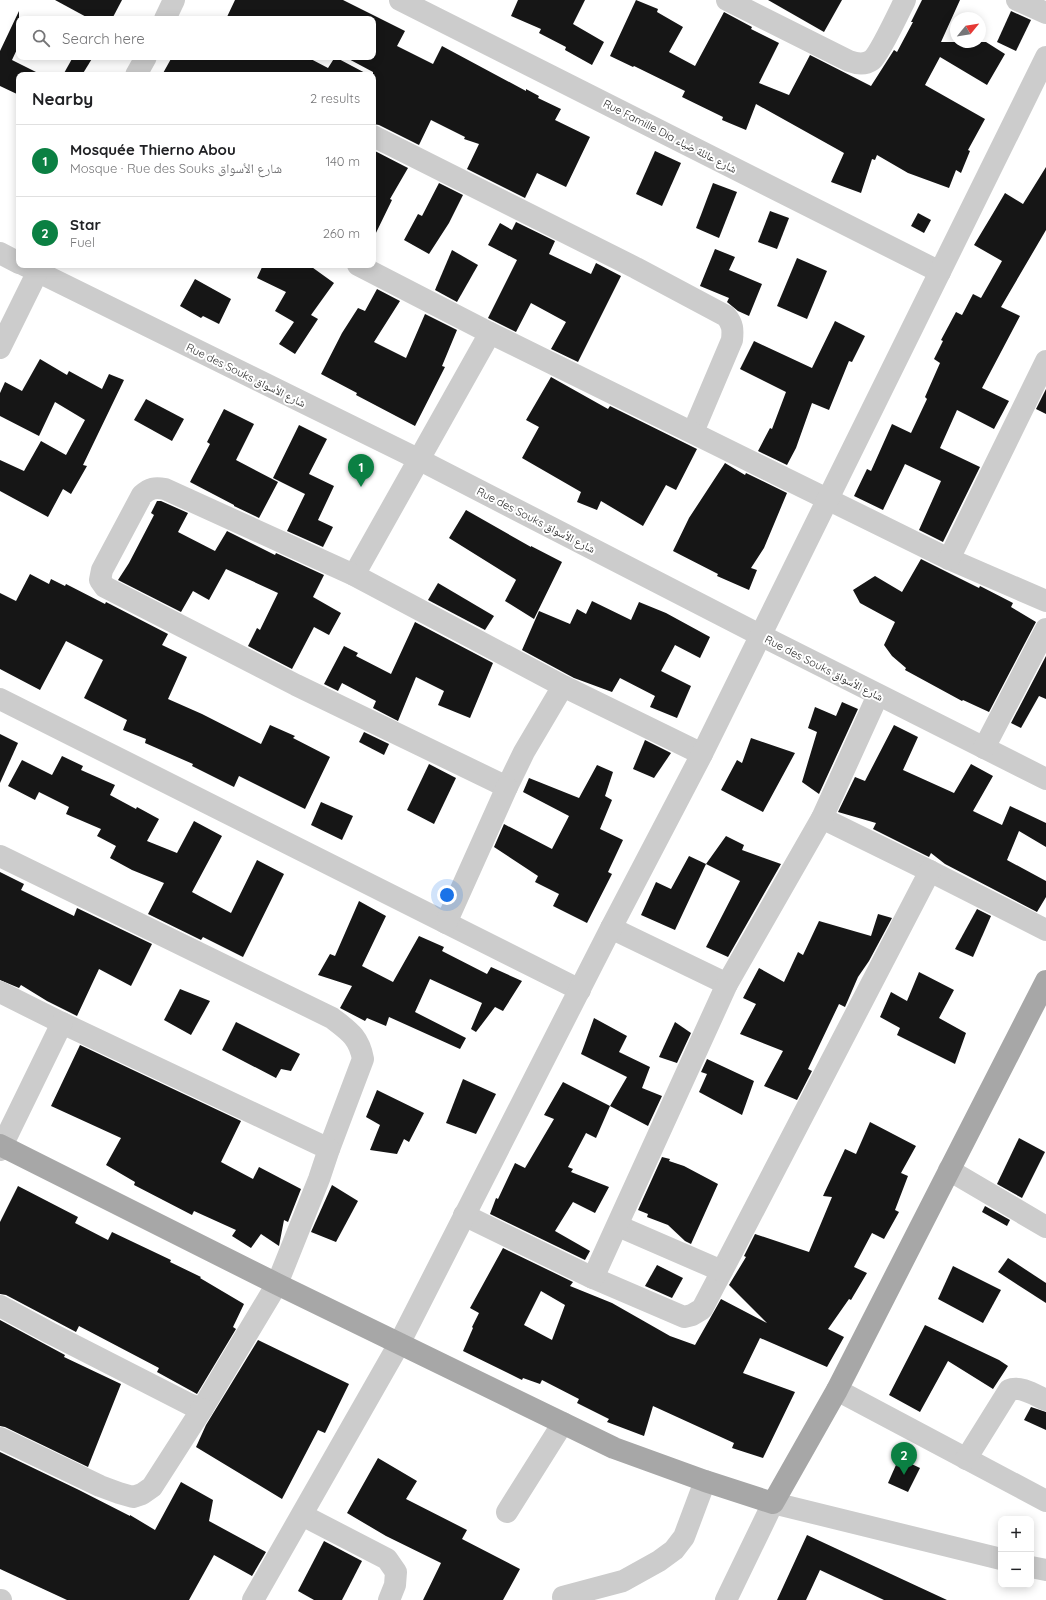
<!DOCTYPE html>
<html lang="en">
<head>
<meta charset="utf-8">
<style>
  body { margin:0; font-family:Quicksand,"Noto Naskh Arabic",sans-serif; background:#f2f2f2; color:#202124 }
  .controls { position:absolute; right:12px; bottom:12px; display:grid; overflow:hidden; border-radius:8px; box-shadow:0 2px 10px #0003 }
  .controls button { width:36px; height:36px; display:grid; place-items:center; padding:0; border:0; border-bottom:1px solid #e0e0e0; background:#fff; color:#202124; font:20px sans-serif }
  .compass { position:absolute; left:950px; top:12px; width:36px; height:36px; border-radius:50%; background:#fff; box-shadow:0 2px 10px #0003; rotate:60deg }
  .you { position:absolute; left:447px; top:895px; width:14px; height:14px; margin:-10px; border:3px solid #fff; border-radius:50%; background:#1a73e8; box-shadow:0 0 0 6px #1a73e833 }
  .badge { display:grid; place-items:center; width:26px; height:26px; border-radius:50%; background:#0b8043; color:#fff; font-size:13px; font-weight:700 }
  .pin { position:absolute; translate:-50% -33px; filter:drop-shadow(0 1px 2px #0008) }
  .pin::after { content:''; position:absolute; top:21px; width:14px; height:12px; background:inherit; clip-path:polygon(0 0,100% 0,50% 100%) }
  .list { margin:0; padding:0; list-style:none }
  h2 { display:flex; justify-content:space-between; align-items:center; height:52px; margin:0; padding:0 16px; font-size:17px }
  h2 small { font-size:13px; font-weight:400; color:#757577 }
  .list li { display:grid; grid-template-columns:26px 1fr auto; gap:12px; align-items:center; box-sizing:border-box; height:72px; padding:0 16px; border-top:1px solid #e0e0e0 }
  .list b { display:block; font-size:15px; white-space:nowrap }
  .list p { margin:0; font-size:13px; white-space:nowrap; color:#757577 }
  .list em { font-size:13px; font-style:normal; color:#757577 }
  .icon { flex:none; width:22px; height:22px; fill:none; stroke:currentColor; stroke-width:2; stroke-linecap:round; stroke-linejoin:round }
  .map { position:relative; flex:none; width:1046px; height:1600px; overflow:hidden }
  .search { position:absolute; background:#fff; box-shadow:0 2px 10px #0003; left:16px; top:16px; width:360px; height:44px; display:flex; align-items:center; gap:10px; box-sizing:border-box; padding:0 14px; border-radius:8px; color:#757577; font-size:15px }
  .panel { position:absolute; background:#fff; box-shadow:0 2px 10px #0003; left:16px; top:72px; width:360px; height:196px; border-radius:8px }
  .map>svg:first-child { display:block }
</style>
</head>
<body>
<div class="map">
<svg width="1046" height="1600" viewBox="0 0 1046 1600">
  <rect width="100%" height="100%" fill="#fff"/>
  <!-- building -->
  <g fill="#161616" fill-rule="evenodd">
    <path d="M55 0H122L112 19H90Z"/>
    <path d="M235 0H343L405 31 397 46 433 64 442 46 526 91V89L539 96 538 98 561 109 555 120 590 137 566 187 537 173 525 198 467 169 479 144 464 139 465 137 431 120 419 145 379 125 373 124V72L345 57H373V19H226Z"/>
    <path d="M518 0H585L573 24 604 42 592 65 565 50 566 47 539 33 541 29 511 16Z"/>
    <path d="M636 0 658 9 657 12 683 27 669 52 695 66 724 12 752 27 751 29 779 43 759 83 789 95 810 55 871 86 894 50 897 52 913 22H911L922 0H960L941 42H986L1005 54 987 85 940 57 925 85 985 119 968 150 970 151 961 173 956 170 949 188 908 173 877 155 875 160 872 159 861 193 831 182 844 153 756 104 746 130 722 120 723 117 682 97 685 91 634 66 633 67 610 56Z"/>
    <path d="M768 0H842L824 32Z"/>
    <path d="M19 11V45L12 60 42 75H19V95L0 86V51Z"/>
    <path d="M1011 11 1031 20 1016 51 997 42Z"/>
    <path d="M73 57H93L82 75H63Z"/>
    <path d="M172 57H307L328 68 335 57 369 75H162Z"/>
    <path d="M373 150 408 168 390 199 392 200 373 239Z"/>
    <path d="M655 151 681 163 662 206 636 194Z"/>
    <path d="M1046 167V230L1001 307 1020 316 982 388 1009 401 994 429 957 410 940 448 980 467 943 542 919 530 941 481 905 464 883 510 854 496 867 469 871 471 892 424 911 433 927 399 925 397 940 363 934 359 943 341 941 340 956 312 962 315 973 294 981 298 1002 261 974 245 995 210 1005 193 1023 204Z"/>
    <path d="M439 183 463 195 449 223 429 254 404 240 418 214 422 216Z"/>
    <path d="M713 183 737 192 719 238 696 228Z"/>
    <path d="M770 211 789 218 777 249 758 242Z"/>
    <path d="M918 213 931 220 924 233 911 226Z"/>
    <path d="M516 222 555 241 549 254 591 274 596 263 621 276 578 362 551 349 566 322 531 303 516 332 488 318 517 260 488 245 500 223 512 230Z"/>
    <path d="M715 249 735 257 729 270 762 284 749 316 738 311 727 302 729 298 700 286Z"/>
    <path d="M452 250 478 265 457 302 435 290Z"/>
    <path d="M797 258 827 271 807 319 777 306Z"/>
    <path d="M263 265H309L334 283 311 315 318 319 295 354 279 344 294 322 275 311 286 292 257 278Z"/>
    <path d="M195 279 231 299 219 324 203 316 201 318 180 306Z"/>
    <path d="M377 289 400 301 374 342 406 358 425 314 457 330 442 366 445 367 415 426 356 395 357 393 321 374 342 333 358 308 365 311Z"/>
    <path d="M835 321 865 336 852 362 849 361 829 410 812 403 796 448 787 465 758 451 770 428 772 429 786 392 740 369 754 341 812 368Z"/>
    <path d="M40 359 67 375 69 371 102 389 109 374 124 380 83 465 87 466 71 494 63 489 48 517 0 491V460L24 471 41 441 66 455 85 420 55 402 39 436 0 416V393L5 382 22 391Z"/>
    <path d="M551 377 608 409 610 406 697 449 676 490 666 485 643 526 601 501 597 510 577 502 581 492 522 458 539 427 526 420Z"/>
    <path d="M1046 389V414L1036 409Z"/>
    <path d="M146 399 184 419 172 441 134 420Z"/>
    <path d="M224 409 254 424 236 460 278 482 259 518 234 506V505L190 482 210 444 207 442Z"/>
    <path d="M299 425 327 439 309 474 334 486 318 520 333 527 323 547 287 531 305 494 273 478Z"/>
    <path d="M725 463 745 475 746 473 787 493 764 548 751 568 757 570 749 590 717 576 718 574 673 551 689 518Z"/>
    <path d="M157 501H161L188 513 178 532 215 551 227 531 275 555 276 553 324 575 313 597 341 613 329 635 314 627 292 669 248 646 257 628 260 630 278 593 226 569 209 600 193 591 181 612 118 580 129 563 154 515 151 513Z"/>
    <path d="M466 510 531 547V546L562 562 534 619 505 601 516 580 515 579 449 538Z"/>
    <path d="M921 559 979 588 980 586 1013 603 1011 607 1036 622 989 712 963 700 962 701 905 670 906 668 892 656 884 645 895 622 860 603 853 590 875 576 902 592Z"/>
    <path d="M30 574 49 584 51 579 65 586 66 584 105 604 106 602 168 634 162 645 187 657 168 699 202 714 261 744 270 725 295 736 293 738 330 757 305 809 239 776 234 787 192 766 193 764 145 743 146 739 123 730 127 720 84 698 103 660 66 641 40 690 0 669V593L16 601Z"/>
    <path d="M438 583 494 616 485 630 428 600Z"/>
    <path d="M592 601 631 620 639 602 666 613 710 637 700 658 675 645 661 671 691 686 677 718 650 707 655 696 620 678 612 692 574 678 522 650 539 611 570 624 577 609 586 614Z"/>
    <path d="M415 622 493 663 470 718 438 705 444 691 416 677 398 721 373 708 376 701 342 683 338 691 324 684 344 646 358 653 356 656 391 674Z"/>
    <path d="M1046 656V699L1039 696 1021 728 1011 723Z"/>
    <path d="M842 702 858 709 819 794 802 782 817 732 808 728 815 707 836 716Z"/>
    <path d="M894 725 918 737 903 770 954 793 971 764 993 776 973 811 1002 825 1010 806 1046 823V847L1019 831 1007 860 1046 881V897L1037 912 945 864 931 853 929 857 873 829 876 823 838 812 855 777 865 781Z"/>
    <path d="M364 732 389 744 384 755 359 742Z"/>
    <path d="M0 734 18 743 0 783Z"/>
    <path d="M751 738 795 753 763 812 721 790 737 760 742 763Z"/>
    <path d="M645 740 671 753 654 778 633 769Z"/>
    <path d="M62 756 83 766 81 770 115 785 110 795 136 809 137 807 159 819 147 841 177 853 194 821 222 836 192 892 231 913 257 860 284 874 243 957 203 937 201 940 148 914 164 883 132 870 110 858 116 846 97 836 101 829 66 814 69 807 39 792 35 800 8 786 22 760 52 775Z"/>
    <path d="M429 764 456 778 434 824 407 810Z"/>
    <path d="M597 765 613 772 605 796 612 800 600 829 623 840 608 872 612 874 587 923 553 906 559 894 535 882 538 876 494 847 504 824 552 849 569 816 523 792 529 778 579 798Z"/>
    <path d="M321 802 353 816 342 840 311 825Z"/>
    <path d="M726 836 744 845 742 850 781 864 728 957 706 947 740 881 706 864Z"/>
    <path d="M689 856 706 864 675 930 641 915 656 882 671 889Z"/>
    <path d="M0 872 24 884 21 890 74 916 77 908 152 944 131 986 99 969 77 1016 47 1001 21 985 19 988 0 980Z"/>
    <path d="M359 901 386 916 362 966 393 982 419 936 444 947 442 951 487 974 491 967 522 981 503 1011 495 1007 476 1032 471 1029 482 1003 430 979 415 1012 466 1038 460 1049 389 1017 386 1026 367 1018 365 1021 340 1008 352 986 318 975 330 954 335 956Z"/>
    <path d="M977 909 991 916 973 957 955 949Z"/>
    <path d="M878 914 892 918 869 961 858 977 845 1007 839 1004 808 1069 812 1071 797 1100 764 1086 783 1051 740 1034 756 1004 743 998 759 968 784 982 798 952 803 955 819 921 871 936Z"/>
    <path d="M919 972 954 990 939 1018 966 1033 955 1064 897 1035 900 1028 880 1017 891 992 907 1001Z"/>
    <path d="M180 989 210 1001 191 1035 164 1020Z"/>
    <path d="M594 1018 627 1036 619 1052 650 1067 642 1088 662 1096 648 1126 610 1106 627 1077 581 1054Z"/>
    <path d="M236 1022 300 1054 291 1071 281 1069 276 1078 222 1050Z"/>
    <path d="M675 1022 691 1033 677 1063 659 1057Z"/>
    <path d="M80 1045 241 1121 221 1162 253 1179 259 1167 301 1189 288 1222 284 1220 279 1246 261 1234 251 1248 232 1236 236 1230 194 1211 192 1215 134 1185 135 1182 106 1165 121 1138 51 1106Z"/>
    <path d="M707 1059 754 1081 742 1115 699 1092 707 1074 701 1072Z"/>
    <path d="M463 1079 496 1094 476 1134 446 1123Z"/>
    <path d="M563 1082 610 1106 596 1138 586 1133 568 1167 573 1169 571 1172 609 1187 595 1213 573 1202 555 1231 590 1251 585 1260 490 1214 496 1198 498 1199 515 1163 525 1168 554 1119 544 1115Z"/>
    <path d="M377 1090 424 1113 409 1142 404 1139 397 1154 370 1150 380 1125 366 1117Z"/>
    <path d="M870 1122 916 1146 901 1173 908 1176 895 1210 899 1212 884 1239 872 1233 854 1267 867 1273 851 1300 849 1299 828 1329 844 1337 827 1367 760 1338 743 1373 795 1392 763 1458 732 1448 734 1443 653 1406 644 1436 607 1422 609 1419 577 1403 579 1399 542 1380 540 1384 523 1378 522 1380 463 1351 473 1328 472 1327 479 1313 470 1308 503 1248 573 1282 570 1286 612 1303 670 1336 695 1345 721 1299 767 1323 729 1285 746 1257 744 1256 755 1234 809 1252 832 1197 823 1196 845 1149 856 1154ZM541 1291 565 1305 552 1340 524 1325Z"/>
    <path d="M1019 1138 1045 1152 1022 1198 997 1184Z"/>
    <path d="M662 1157 670 1159 669 1161 684 1166 718 1184 691 1244 685 1241 668 1225 647 1217 648 1214 638 1210Z"/>
    <path d="M332 1185 358 1201 336 1242 311 1232Z"/>
    <path d="M18 1186 78 1217 75 1223 108 1240 112 1232 171 1260 170 1262 201 1277 200 1278 244 1304 233 1327 236 1329 197 1394 157 1372 159 1368 79 1326 76 1332 6 1295 0 1294V1222Z"/>
    <path d="M985 1206 1010 1220 1007 1226 982 1212Z"/>
    <path d="M1008 1258 1046 1283V1303L998 1272Z"/>
    <path d="M657 1265 683 1278 672 1298 645 1286Z"/>
    <path d="M953 1266 1001 1290 983 1323 938 1299Z"/>
    <path d="M0 1320 65 1355 64 1357 121 1384 88 1467 5 1427 0 1426Z"/>
    <path d="M925 1325 999 1360 1008 1366 993 1389 948 1361 920 1412 889 1395Z"/>
    <path d="M258 1340 349 1384 325 1433 318 1430 282 1499 196 1447 206 1425Z"/>
    <path d="M1031 1407 1046 1412V1430L1024 1420Z"/>
    <path d="M0 1452 79 1490 130 1516V1515L155 1530 181 1482 213 1500 209 1521 266 1552 252 1576 214 1555 189 1600H67L0 1569Z"/>
    <path d="M378 1458 417 1481 406 1499 467 1530 462 1539 520 1569 503 1600H423L441 1563 386 1536 347 1513Z"/>
    <path d="M899 1458 920 1468 908 1492 888 1483Z"/>
    <path d="M807 1535 947 1600H884L820 1570 806 1600H777Z"/>
    <path d="M324 1541 362 1561 342 1600H314L298 1591Z"/>
  </g>
  <g fill="none" stroke-linecap="round" stroke-linejoin="round">
    <!-- minor -->
    <g stroke="#ccc" stroke-width="22">
      <path d="M400 0 940 272"/>
      <path d="M727 0 849 61C857 64 865 65 872 60 880 53 899 12 905 0"/>
      <path d="M1017 0 1046 13"/>
      <path d="M165 19 174 0"/>
      <path d="M136 75 146 57"/>
      <path d="M373 136 636 268 726 316C733 324 733 330 732 340L693 432"/>
      <path d="M0 253 19 263"/>
      <path d="M24 265 418 459 762 636 1046 779"/>
      <path d="M358 265 490 333 949 559 1046 601"/>
      <path d="M0 348 41 265"/>
      <path d="M949 559 1046 361"/>
      <path d="M354 575 490 333"/>
      <path d="M563 686 524 752 507 787 296 685 105 587 100 580 102 570 142 495C150 488 155 487 165 489L354 575 563 686 702 754"/>
      <path d="M0 699 580 990"/>
      <path d="M984 748 1046 629"/>
      <path d="M822 818 930 871 1046 930"/>
      <path d="M0 856 332 1018C349 1031 359 1037 363 1059L329 1149"/>
      <path d="M446 923 507 787"/>
      <path d="M611 928 727 984"/>
      <path d="M0 992 62 1023 329 1149 319 1179 277 1284 202 1409 189 1404 50 1333 0 1306"/>
      <path d="M0 1150 62 1023"/>
      <path d="M949 1170 1046 1227"/>
      <path d="M464 1215 593 1278 684 1317 692 1315 702 1309 722 1271 930 871"/>
      <path d="M618 1226 722 1271"/>
      <path d="M593 1278 727 984 822 818 878 695"/>
      <path d="M837 1390 1046 1501"/>
      <path d="M0 1438 100 1486 119 1493 133 1497 142 1494 152 1487 202 1409"/>
      <path d="M966 1459 1009 1390C1020 1385 1035 1395 1046 1400"/>
      <path d="M507 1512 563 1423"/>
      <path d="M302 1515 387 1559 396 1572 395 1585 389 1600"/>
      <path d="M1031 1567 1046 1570"/>
      <path d="M563 1597 623 1581 659 1561 674 1550 684 1537 705 1481"/>
      <path d="M0 1600H1"/>
      <path d="M253 1600 399 1344 611 928 702 754 1046 57"/>
      <path d="M726 1600 773 1503 1001 1559"/>
    </g>
    <!-- major -->
    <path stroke="#a7a7a7" stroke-width="22" d="M0 1145 277 1284 614 1448 705 1481 773 1503 837 1390 1046 981"/>
  </g>
  <g text-anchor="middle" dominant-baseline="central" stroke-width="4" stroke-linejoin="round" paint-order="stroke">
    <!-- street labels -->
    <g font-size="11" fill="#2f2f2f" stroke="#fff">
      <text transform="translate(670 136) rotate(27)">Rue Famille Dia شارع عائلة ضياء</text>
      <text transform="translate(246 375) rotate(26)">Rue des Souks شارع الأسواق</text>
      <text transform="translate(536 520) rotate(27)">Rue des Souks شارع الأسواق</text>
      <text transform="translate(824 668) rotate(27)">Rue des Souks شارع الأسواق</text>
    </g>
  </g>
</svg>
<div class="controls">
<button>+</button>
<button>−</button>
</div>
<svg class="compass" viewBox="-18 -18 36 36"><path d="M0-13l5 13h-10z" fill="#e53935"/><path d="M0 13l5-13h-10z" fill="#757577"/></svg>
<div class="you"></div>
<div class="pin badge" style="left:361px;top:487px">1</div>
<div class="pin badge" style="left:904px;top:1475px">2</div>
<div class="search"><svg class="icon" aria-label="search" viewBox="0 0 24 24"><circle cx="10" cy="10" r="6"/><path d="M15 15l6 6"/></svg>Search here</div>
<section class="panel">
<h2>Nearby<small>2 results</small></h2>
<ul class="list">
<li><span class="badge">1</span><div><b>Mosquée Thierno Abou</b><p>Mosque · Rue des Souks شارع الأسواق</p></div><em>140 m</em></li>
<li><span class="badge">2</span><div><b>Star</b><p>Fuel</p></div><em>260 m</em></li>
</ul>
</section>
</div>
</body>
</html>
